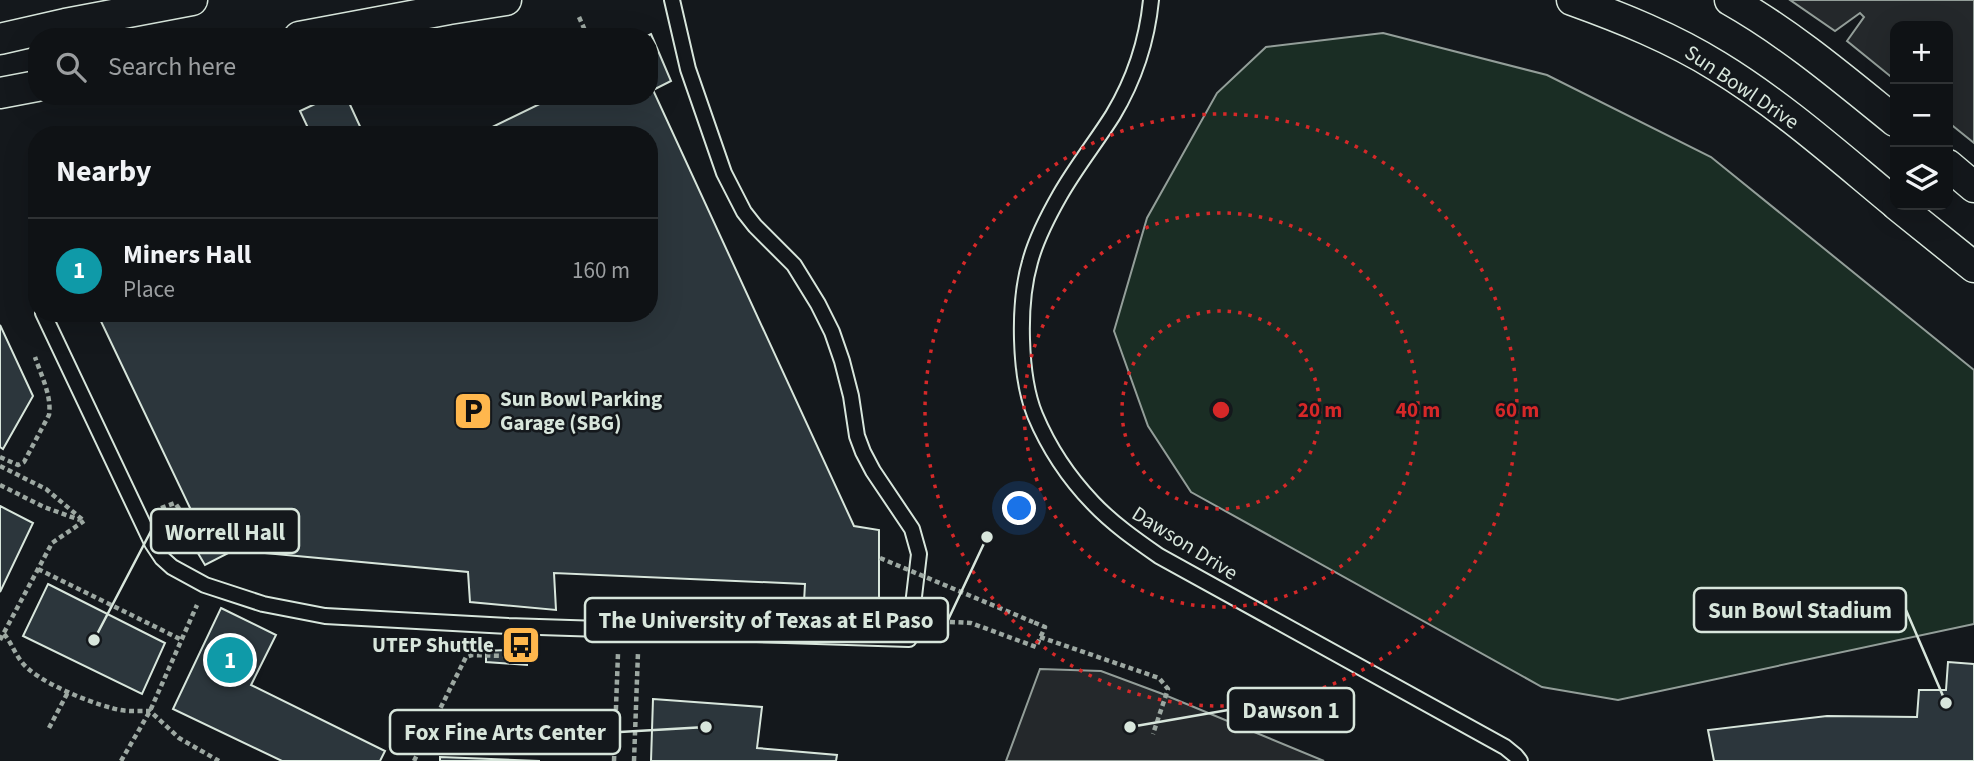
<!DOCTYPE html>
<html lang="en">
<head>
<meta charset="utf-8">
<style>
  body { margin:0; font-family:"Source Sans 3",sans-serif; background:#1d2022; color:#f1f3f6 }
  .controls { position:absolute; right:21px; top:21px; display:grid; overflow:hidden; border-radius:14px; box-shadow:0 7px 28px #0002 }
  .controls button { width:63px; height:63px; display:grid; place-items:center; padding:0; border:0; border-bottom:2px solid #2f3234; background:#0f1215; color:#f1f3f6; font:35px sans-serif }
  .you { position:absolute; left:1020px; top:509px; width:24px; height:24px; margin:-18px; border:5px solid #fff; border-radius:50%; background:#1a73e8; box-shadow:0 0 0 10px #1a73e833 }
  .badge { display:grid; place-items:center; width:46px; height:46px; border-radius:50%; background:#1a73e8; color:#fff; font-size:23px; font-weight:700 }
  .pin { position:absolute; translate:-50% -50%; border:4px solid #fff; box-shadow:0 2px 7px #0006 }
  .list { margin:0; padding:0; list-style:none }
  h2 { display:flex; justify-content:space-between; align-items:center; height:91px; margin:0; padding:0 28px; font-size:30px }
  h2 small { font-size:23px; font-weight:400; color:#9b9ea0 }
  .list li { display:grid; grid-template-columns:46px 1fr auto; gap:21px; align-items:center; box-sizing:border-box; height:105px; padding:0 28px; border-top:2px solid #2f3234 }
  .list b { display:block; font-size:26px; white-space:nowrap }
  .list p { margin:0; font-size:23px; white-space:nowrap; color:#9b9ea0 }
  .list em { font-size:23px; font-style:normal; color:#9b9ea0 }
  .icon { flex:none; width:38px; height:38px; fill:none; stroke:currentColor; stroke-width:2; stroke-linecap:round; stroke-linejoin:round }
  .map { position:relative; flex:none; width:1974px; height:761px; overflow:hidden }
  .search { position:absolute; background:#0f1215; box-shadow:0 7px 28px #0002; left:28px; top:28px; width:630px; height:77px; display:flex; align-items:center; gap:18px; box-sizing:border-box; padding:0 24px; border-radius:28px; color:#9b9ea0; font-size:26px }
  .panel { position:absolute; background:#0f1215; box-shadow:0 7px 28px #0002; left:28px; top:126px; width:630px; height:196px; border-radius:28px }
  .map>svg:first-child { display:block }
</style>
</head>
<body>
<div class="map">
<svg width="1974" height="761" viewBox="0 0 1974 761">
  <rect width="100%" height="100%" fill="#14181c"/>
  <!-- green -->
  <path fill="#1a2d24" stroke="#939e99" stroke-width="2" d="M1383 33 1547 75 1711 157 1974 370V624L1618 700 1542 687 1191 492 1148 426 1114 331 1147 218 1217 93 1266 47Z"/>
  <!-- parking -->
  <g fill="#24282b" stroke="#939e99" stroke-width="2">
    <path d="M1790 0H1974V143L1948 122V26H1895V80L1847 41 1864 17 1860 13 1835 31Z"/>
    <path d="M1040 669 1101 671 1160 693 1324 761H1006Z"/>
  </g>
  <!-- building -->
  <g fill="#2c363c" stroke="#d8e6dc" stroke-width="2">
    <path d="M651 34 671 81 653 90 854 526 879 530V603L804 602 805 584 554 573 556 610 470 602 468 572 234 550 205 565 177 518 191 510 97 313H649V135H476L556 96H649V37H645Z"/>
    <path d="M332 96H346L364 135H298L309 130 300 111Z"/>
    <path d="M0 325 33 396 3 449 0 447Z"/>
    <path d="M0 506 33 523 0 592Z"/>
    <path d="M48 584 165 643 142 694 23 636Z"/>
    <path d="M221 608 276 635 251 685 385 751 380 761H282L173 709Z"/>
    <path d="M506 650H528L527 665 486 662V651Z"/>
    <path d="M1948 662 1974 664V761H1714L1708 730 1827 716 1917 717 1919 690H1946Z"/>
    <path d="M653 699 762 707 757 748 837 755 836 761H651Z"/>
    <path d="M440 757 540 761H440Z"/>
  </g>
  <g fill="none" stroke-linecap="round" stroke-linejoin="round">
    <!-- service casing -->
    <g stroke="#d8e6dc" stroke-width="18">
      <g id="service">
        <path d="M1151 0C1147 41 1134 80 1113 115 1096 142 1076 167 1060 195 1048 216 1036 239 1030 262 1018 303 1019 376 1035 415 1048 446 1069 478 1093 503 1113 524 1136 540 1159 556L1505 747 1516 756 1520 761"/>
        <path d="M43 313 152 543 162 558 172 567 205 585 263 604 325 616 508 626 909 639 919 554 912 529 873 471 863 452 857 436 851 396 842 361 832 332 818 304 794 265 755 226 744 212 724 173 688 69 672 0"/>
      </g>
    </g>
    <!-- minor casing -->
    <g stroke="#d8e6dc" stroke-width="33">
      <g id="minor">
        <path d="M1572 0C1622 18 1672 38 1717 66 1781 105 1838 156 1895 203"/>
        <path d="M1730 0C1790 34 1842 78 1895 121"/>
        <path d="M299 37 449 9 506 0"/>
        <path d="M0 39 65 24 192 0"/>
        <path d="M0 93 37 86"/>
        <path d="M1948 165 1974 187"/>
        <path d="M1897 205 1974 267"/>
      </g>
    </g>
    <!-- path -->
    <g stroke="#9da8a2" stroke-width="4.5" stroke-dasharray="5 3.5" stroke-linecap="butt">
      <path d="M579 17 588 37"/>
      <path d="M71 318 82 313"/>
      <path d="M0 457 18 465 24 462 49 415C52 396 41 375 35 357"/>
      <path d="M0 466 46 489 84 521"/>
      <path d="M0 485 44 507 80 520"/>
      <path d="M161 508 175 503 183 514"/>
      <path d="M38 569 182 640"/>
      <path d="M933 621 971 623 1036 647 1045 627 1033 622"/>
      <path d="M4 634C11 642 14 652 21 661 35 681 88 702 112 708 124 712 137 711 150 711L179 738 219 761"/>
      <path d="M1040 637 1159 678 1168 689 1153 734"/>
      <path d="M0 640 52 543 84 521"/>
      <path d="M49 728 68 692"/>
      <path d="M121 761 150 711 197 605"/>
      <path d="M414 761 466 657 472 655 505 656 506 649"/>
      <path d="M614 761 618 653"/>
      <path d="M634 761 638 652"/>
    </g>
    <!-- service -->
    <use href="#service" stroke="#14181c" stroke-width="14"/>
    <!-- minor -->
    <use href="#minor" stroke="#14181c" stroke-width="30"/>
    <!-- path-bridge -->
    <path stroke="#9da8a2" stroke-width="4.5" stroke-dasharray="5 3.5" stroke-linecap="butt" d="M880 558 1033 622"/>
  </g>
  <!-- distance rings -->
  <g fill="none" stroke="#d62828" stroke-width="3.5" stroke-dasharray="3.5 7">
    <circle cx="1221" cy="410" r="99"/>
    <circle cx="1221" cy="410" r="197"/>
    <circle cx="1221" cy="410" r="296"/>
  </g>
  <!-- icons -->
  <defs>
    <g id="parking-square" transform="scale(2.0125)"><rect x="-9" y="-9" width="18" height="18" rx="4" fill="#ffb74d" stroke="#14181c"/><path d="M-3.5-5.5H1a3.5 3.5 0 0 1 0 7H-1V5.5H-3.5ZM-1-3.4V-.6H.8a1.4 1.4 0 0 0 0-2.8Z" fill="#111"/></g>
    <g id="bus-square" transform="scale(2.0125)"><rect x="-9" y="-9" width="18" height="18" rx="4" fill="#ffb74d" stroke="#14181c"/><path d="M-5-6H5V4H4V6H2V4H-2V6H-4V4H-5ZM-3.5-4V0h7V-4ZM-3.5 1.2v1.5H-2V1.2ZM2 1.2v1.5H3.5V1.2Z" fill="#111"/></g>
  </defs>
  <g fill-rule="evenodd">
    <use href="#parking-square" x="473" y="411"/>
    <use href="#bus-square" x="521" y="645"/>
  </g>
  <g text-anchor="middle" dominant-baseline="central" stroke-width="5" stroke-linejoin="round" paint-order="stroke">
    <!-- street labels -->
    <g font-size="21" fill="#d8e6dc" stroke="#14181c">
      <text transform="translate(1742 87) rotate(34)">Sun Bowl Drive</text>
      <text transform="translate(1185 543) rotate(32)">Dawson Drive</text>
    </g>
    <!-- poi labels -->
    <g font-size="21" font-weight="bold" fill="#d8e6dc" stroke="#14181c" text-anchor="start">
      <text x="500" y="399">Sun Bowl Parking<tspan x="500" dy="24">Garage (SBG)</tspan></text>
      <text x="494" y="645" text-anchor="end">UTEP Shuttle</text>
    </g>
  </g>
  <circle cx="1221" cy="410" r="10" fill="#d62828" stroke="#14181c" stroke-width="3.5"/>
  <g font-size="21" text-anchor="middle" font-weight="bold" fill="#d62828" stroke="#14181c" stroke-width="5" stroke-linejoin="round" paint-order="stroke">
    <text x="1320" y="417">20 m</text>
    <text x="1418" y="417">40 m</text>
    <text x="1517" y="417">60 m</text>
  </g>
  <!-- callouts -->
  <path fill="none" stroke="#d8e6dc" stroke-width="2.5" d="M94 640L151 531M1946 703L1906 610M987 537L948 620M1130 727L1228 710M706 727L620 732"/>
  <g fill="#d8e6dc" stroke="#14181c" stroke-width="2.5">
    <circle cx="94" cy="640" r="7"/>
    <circle cx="1946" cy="703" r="7"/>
    <circle cx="987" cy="537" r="7"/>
    <circle cx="1130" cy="727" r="7"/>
    <circle cx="706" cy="727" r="7"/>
  </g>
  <g fill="#14181c" stroke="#d8e6dc" stroke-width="2.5">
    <rect x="151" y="509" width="148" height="44" rx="7"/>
    <rect x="1694" y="588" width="212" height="44" rx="7"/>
    <rect x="585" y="598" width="363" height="44" rx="7"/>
    <rect x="1228" y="688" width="126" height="44" rx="7"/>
    <rect x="390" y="710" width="230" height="44" rx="7"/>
  </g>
  <g font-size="23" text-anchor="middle" font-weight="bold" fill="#d8e6dc">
    <text x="225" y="540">Worrell Hall</text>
    <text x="1800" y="618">Sun Bowl Stadium</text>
    <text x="766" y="628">The University of Texas at El Paso</text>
    <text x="1291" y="718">Dawson 1</text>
    <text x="505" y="740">Fox Fine Arts Center</text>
  </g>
</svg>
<div class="controls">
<button>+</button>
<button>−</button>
<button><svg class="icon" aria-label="layers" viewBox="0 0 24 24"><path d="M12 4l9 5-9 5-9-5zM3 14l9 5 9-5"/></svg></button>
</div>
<div class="you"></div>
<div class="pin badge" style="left:230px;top:660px;background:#0f9aa8">1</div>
<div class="search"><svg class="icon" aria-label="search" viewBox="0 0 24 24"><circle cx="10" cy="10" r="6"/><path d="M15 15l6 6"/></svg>Search here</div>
<section class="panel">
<h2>Nearby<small></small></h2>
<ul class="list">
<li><span class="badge" style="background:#0f9aa8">1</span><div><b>Miners Hall</b><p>Place</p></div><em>160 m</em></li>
</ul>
</section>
</div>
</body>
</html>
